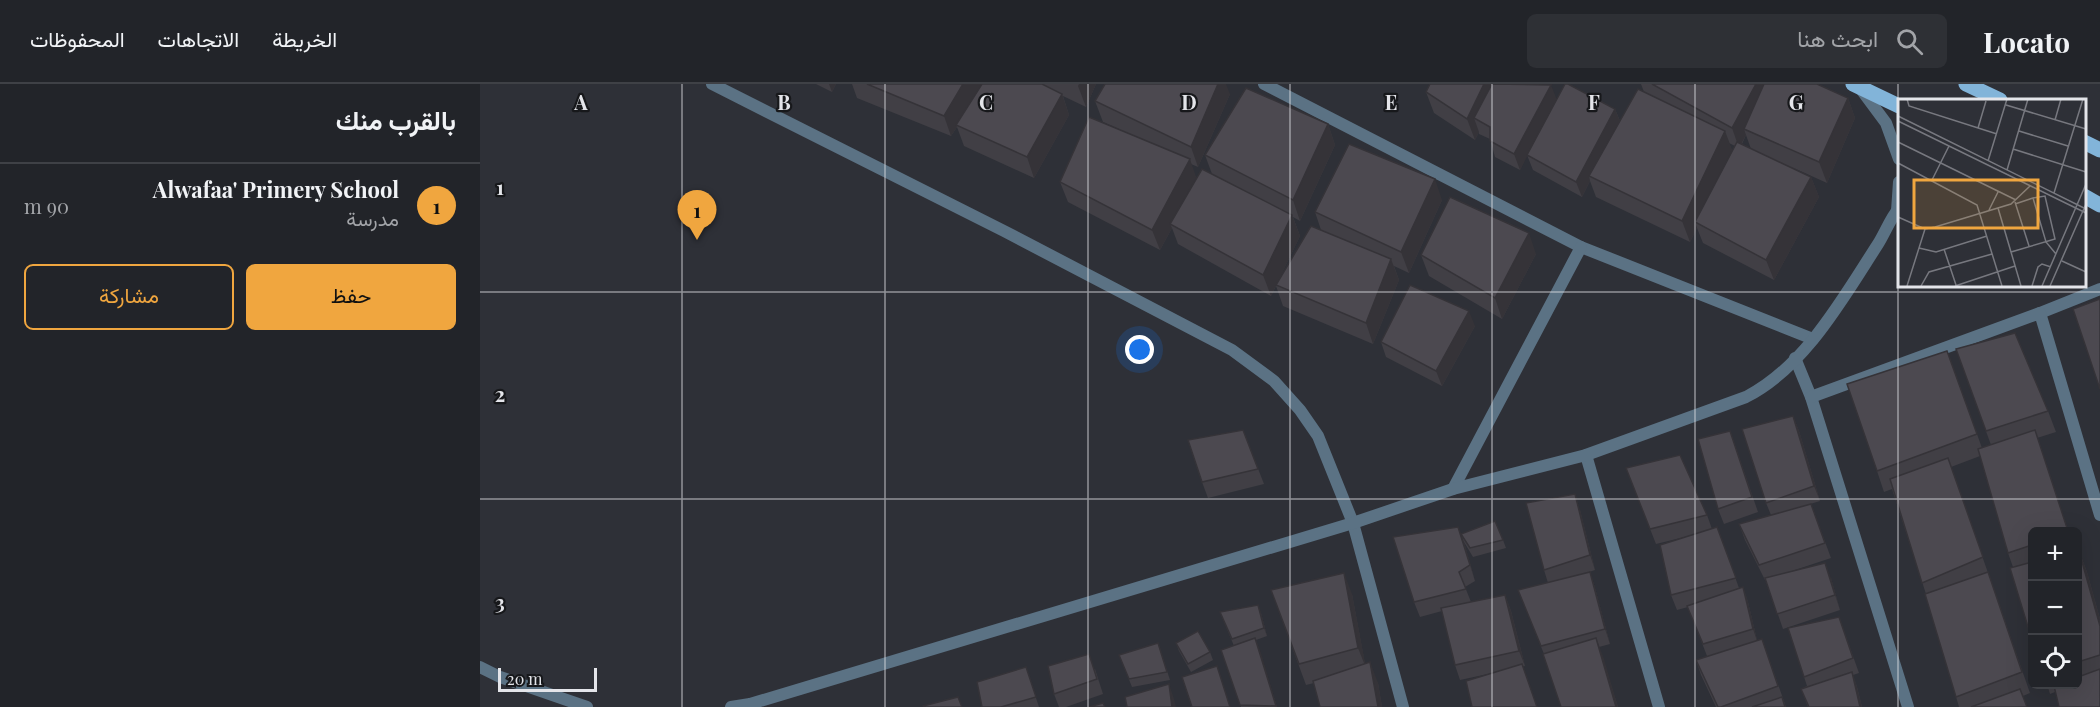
<!DOCTYPE html>
<html lang="ar">
<head>
<meta charset="utf-8">
<style>
  body { margin:0; font-family:"Playfair Display",Vazirmatn,serif; background:#2e3035; color:#f1f3f6; direction:rtl }
  .controls { position:absolute; right:18px; bottom:18px; display:grid; overflow:hidden; border-radius:9px; box-shadow:0 6px 24px #0002 }
  .controls button { width:54px; height:54px; display:grid; place-items:center; padding:0; border:0; border-bottom:2px solid #3f4146; background:#222429; color:#f1f3f6; font:30px sans-serif }
  .scale { position:absolute; left:18px; bottom:15px; width:99px; box-sizing:border-box; padding-left:6px; border:3px solid #e4e5ea; border-top:0; font-size:16px; line-height:21px; white-space:nowrap; color:#e4e5ea; -webkit-text-stroke:4px #17181b; paint-order:stroke }
  .you { position:absolute; left:660px; top:266px; width:21px; height:21px; margin:-15px; border:4px solid #fff; border-radius:50%; background:#1a73e8; box-shadow:0 0 0 9px #1a73e833 }
  .badge { display:grid; place-items:center; width:39px; height:39px; border-radius:50%; background:#f0a63f; color:#111; font-size:20px; font-weight:700 }
  .pin { position:absolute; translate:-50% -50px; filter:drop-shadow(0 2px 3px #0008) }
  .pin::after { content:''; position:absolute; top:32px; width:21px; height:18px; background:inherit; clip-path:polygon(0 0,100% 0,50% 100%) }
  .list { margin:0; padding:0; list-style:none }
  h2 { display:flex; justify-content:space-between; align-items:center; height:78px; margin:0; padding:0 24px; font-size:26px }
  h2 small { font-size:20px; font-weight:400; color:#a2a4a8 }
  .list li { display:grid; grid-template-columns:39px 1fr auto; gap:18px; align-items:center; box-sizing:border-box; height:84px; padding:0 24px; border-top:2px solid #3f4146 }
  .list b { display:block; font-size:22px; white-space:nowrap }
  .list p { margin:0; font-size:20px; white-space:nowrap; color:#a2a4a8 }
  .list em { font-size:20px; font-style:normal; color:#a2a4a8 }
  .actions { display:flex; gap:12px; padding:18px 24px }
  .actions a { flex:1; padding:14px 0; border:2px solid #f0a63f; border-radius:9px; text-align:center; font-size:21px; color:#f0a63f }
  .actions .main { background:#f0a63f; color:#111 }
  .icon { flex:none; width:33px; height:33px; fill:none; stroke:currentColor; stroke-width:2; stroke-linecap:round; stroke-linejoin:round }
  .map { position:relative; flex:none; width:1620px; height:623px; overflow:hidden; direction:ltr }
  header { display:flex; align-items:center; gap:36px; box-sizing:border-box; height:84px; padding:0 30px; background:#222429; border-bottom:2px solid #3f4146 }
  header strong { font-size:28px }
  nav { display:flex; gap:33px; margin-inline-start:auto; font-size:21px }
  .search { width:420px; height:54px; background:#2e3035; display:flex; align-items:center; gap:15px; box-sizing:border-box; padding:0 21px; border-radius:9px; color:#a2a4a8; font-size:22px }
  main { display:flex }
  aside { flex:1; background:#222429 }
  .map>svg:first-child { display:block }
</style>
</head>
<body>
<header>
<strong>Locato</strong>
<div class="search"><svg class="icon" aria-label="search" viewBox="0 0 24 24"><circle cx="10" cy="10" r="6"/><path d="M15 15l6 6"/></svg>ابحث هنا</div>
<nav><a>الخريطة</a><a>الاتجاهات</a><a>المحفوظات</a></nav>
</header>
<main>
<div class="map">
<svg width="1620" height="623" viewBox="0 0 1620 623">
  <rect width="100%" height="100%" fill="#2e3037"/>
  <g fill="none" stroke-linecap="round" stroke-linejoin="round">
    <!-- street -->
    <g stroke="#5b7284" stroke-width="12">
      <path d="M232 0 524 147 752 266 794 297 820 326 838 352 873 439 923 623"/>
      <path d="M784 0 1101 163 1333 255"/>
      <path d="M1380 4 1406 39 1419 75"/>
      <path d="M1417 127 1419 98"/>
      <path d="M1560 229 1620 205"/>
      <path d="M1315 274 1331 313 1428 623"/>
      <path d="M1331 313 1560 229 1620 431"/>
      <path d="M1106 371 1179 623"/>
      <path d="M973 405 1101 163"/>
      <path d="M0 583 20 593 107 623"/>
      <path d="M251 623 270 620 873 439 973 405 1106 371 1266 313C1325 283 1363 214 1398 160 1405 149 1410 135 1419 124"/>
    </g>
    <!-- primary -->
    <g stroke="#82b4d9" stroke-width="15">
      <path d="M1373 0 1419 22"/>
      <path d="M1486 0 1520 16"/>
      <path d="M1604 58 1620 66"/>
      <path d="M1604 112 1620 121"/>
    </g>
  </g>
  <!-- wall -->
  <g fill="#413f45" fill-rule="evenodd">
    <path d="M336 0H356L352 8Z"/>
    <path d="M372 0H616L606 23 583 12 589 31 554 94 484 62 477 43 471 52 377 14Z"/>
    <path d="M1161 0H1337L1368 14 1375 34 1347 99 1307 81 1331 93 1339 113 1294 196 1223 159 1217 144 1210 158 1116 113 1110 97 1102 113 1053 86 1047 71 1040 86 1015 73 1010 55 999 50V48L995 56 954 29 946 8 1077 16 1135 25 1140 37 1164 8ZM1266 51 1271 65 1262 60ZM1249 59 1255 62 1252 67Z"/>
    <path d="M750 10 718 83 711 80 716 94 732 90 725 71 848 40 855 61 820 137 813 133 820 152 800 193 841 146 835 128 962 116 929 189 914 182 919 196 893 260 803 222 796 202 791 212 698 160 692 144 680 166 588 118 580 98 639 45 623 38 615 17Z"/>
    <path d="M1056 170 1022 235 949 192 941 171Z"/>
    <path d="M995 242 962 302 906 273 901 258Z"/>
    <path d="M1476 265 1568 327 1576 348 1557 354 1588 447H1552V556L1533 483 1528 469 1500 372 1471 383 1550 609 1543 612 1547 623H1479L1446 510 1412 405 1404 408 1397 387 1467 267 1502 364 1511 361Z"/>
    <path d="M1313 332 1319 347 1340 417 1327 421 1331 420 1351 474 1306 489 1351 494 1360 526 1303 545 1286 496H1285L1265 456 1259 440 1291 431 1286 419Z"/>
    <path d="M763 346 784 400 728 414 722 398Z"/>
    <path d="M1250 347 1278 428 1244 440 1238 425Z"/>
    <path d="M1146 384 1227 431 1232 445 1237 443 1259 504 1263 503 1268 518 1277 556 1282 555 1306 623H1236L1221 591 1216 576 1227 572 1208 523 1197 526 1191 511 1213 451 1176 460Z"/>
    <path d="M1100 426 1115 486 1103 490 1110 488 1115 504 1130 560 1119 563 1138 623H1081L1064 570 1038 506 1068 499 1064 486Z"/>
    <path d="M981 450 1023 456 1026 464 993 473 984 458 995 497 985 503 991 518 1025 511 1031 527 1045 582 980 596 975 581 962 527 940 533 934 518Z"/>
    <path d="M1598 467H1599L1607 488 1620 535V623L1575 608 1570 610 1567 600H1598Z"/>
    <path d="M791 506 872 510 885 580 898 599 902 623H840L834 599 826 601Z"/>
    <path d="M740 528 781 529 787 552 776 556 797 623H761L741 566 754 562Z"/>
    <path d="M1359 533 1379 589 1373 591 1377 603 1382 623H1328L1321 605 1327 602 1308 544Z"/>
    <path d="M678 559 690 596 652 603 639 571Z"/>
    <path d="M696 559 730 568 733 576 711 588 699 567Z"/>
    <path d="M615 585 623 610 586 623H579L574 610Z"/>
    <path d="M551 599 559 623H502Z"/>
  </g>
  <!-- shaded-wall -->
  <g fill="#353338">
    <path d="M349 0H356L352 8Z"/>
    <path d="M483 0H504L476 41 477 43 471 52 464 32Z"/>
    <path d="M599 0H616L606 23 598 2Z"/>
    <path d="M738 0H746L750 10 718 83 711 63Z"/>
    <path d="M1004 0H1022L994 34 999 48 995 56 987 35Z"/>
    <path d="M1276 0H1295L1264 45 1266 51 1259 64 1252 44Z"/>
    <path d="M1071 1 1077 16 1040 86 1034 70Z"/>
    <path d="M582 10 589 31 554 94 547 73Z"/>
    <path d="M1368 14 1375 34 1347 99 1339 78Z"/>
    <path d="M1135 25 1141 40 1109 92 1110 97 1102 113 1096 98Z"/>
    <path d="M848 40 855 61 820 137 813 116Z"/>
    <path d="M1245 47 1253 68 1215 138 1217 144 1210 158 1202 137Z"/>
    <path d="M710 75 717 96 690 140 692 144 680 166 672 146Z"/>
    <path d="M1331 93 1339 113 1294 196 1286 176Z"/>
    <path d="M955 95 962 116 929 189 921 168Z"/>
    <path d="M812 131 820 152 791 212 783 191Z"/>
    <path d="M1049 149 1056 170 1022 235 1015 214Z"/>
    <path d="M911 175 919 196 893 260 886 239Z"/>
    <path d="M989 227 995 242 962 302 956 287Z"/>
    <path d="M1313 332 1319 347 1340 417 1334 402Z"/>
    <path d="M1095 410 1100 426 1115 486 1110 471Z"/>
    <path d="M978 443 984 458 995 497 990 481Z"/>
    <path d="M1599 467 1607 488 1620 535V542Z"/>
    <path d="M1345 479 1351 494 1360 526 1355 511Z"/>
    <path d="M1110 488 1115 504 1130 560 1125 545Z"/>
    <path d="M864 489 872 510 886 584 878 564Z"/>
    <path d="M1263 503 1268 518 1278 560 1273 545Z"/>
    <path d="M1025 511 1031 527 1045 582 1039 567Z"/>
    <path d="M778 521 781 529 787 552 784 544Z"/>
    <path d="M775 554 781 569 797 623 796 622Z"/>
    <path d="M1116 554 1124 575 1138 623H1136Z"/>
    <path d="M890 578 898 599 902 623H898Z"/>
    <path d="M1372 588 1377 603 1382 623H1380Z"/>
    <path d="M689 600 694 615 696 623H692Z"/>
  </g>
  <!-- building -->
  <g fill="#4c4950" stroke="#353338" stroke-width="1.5">
    <path d="M387 0H483L464 32Z"/>
    <path d="M502 0H562L582 10 547 73 476 41Z"/>
    <path d="M625 0H738L711 63 615 17Z"/>
    <path d="M950 0H1004L987 35 946 8Z"/>
    <path d="M1012 0 1071 1 1034 70 1010 57V43L994 34Z"/>
    <path d="M1085 0H1088L1135 25 1096 98 1047 71Z"/>
    <path d="M1172 0H1276L1252 44Z"/>
    <path d="M1284 0H1337L1368 14 1339 78 1264 45Z"/>
    <path d="M766 4 848 40 813 116 725 71Z"/>
    <path d="M1158 5 1245 47 1202 137 1109 92Z"/>
    <path d="M609 33 710 75 672 146 580 98Z"/>
    <path d="M1257 58 1331 93 1286 176 1215 138Z"/>
    <path d="M869 60 955 95 921 168 835 128Z"/>
    <path d="M722 85 812 131 783 191 690 140Z"/>
    <path d="M970 113 1049 149 1015 214 941 171Z"/>
    <path d="M831 142 911 175 886 239 796 201Z"/>
    <path d="M930 201 989 227 956 287 901 258Z"/>
    <path d="M1620 215V305L1593 225Z"/>
    <path d="M1535 249 1568 327 1506 347 1476 265Z"/>
    <path d="M1467 267 1497 350 1397 387 1367 300Z"/>
    <path d="M1313 332 1334 402 1286 419 1262 345Z"/>
    <path d="M763 346 778 385 722 398 708 356Z"/>
    <path d="M1555 346 1588 447H1552V461L1528 469 1498 365Z"/>
    <path d="M1250 347 1272 413 1238 425 1218 355Z"/>
    <path d="M1200 371 1227 431 1170 445 1146 384Z"/>
    <path d="M1468 374 1503 473 1442 499 1410 395Z"/>
    <path d="M1095 410 1110 471 1064 486 1046 419Z"/>
    <path d="M1331 420 1345 459 1279 481 1259 440Z"/>
    <path d="M1015 437 1023 456 990 464 981 450Z"/>
    <path d="M978 443 990 481 979 488 986 505 934 518 913 453Z"/>
    <path d="M1237 443 1256 494 1191 511 1180 461Z"/>
    <path d="M1598 467H1599L1620 542V571L1598 578Z"/>
    <path d="M1552 478V556L1530 484Z"/>
    <path d="M1345 479 1355 511 1297 530 1285 494Z"/>
    <path d="M1110 488 1125 545 1061 562 1038 506Z"/>
    <path d="M1508 488 1542 588 1476 613 1445 510Z"/>
    <path d="M864 489 878 564 819 580 791 506Z"/>
    <path d="M1263 503 1273 545 1223 560 1207 522Z"/>
    <path d="M1025 511 1039 567 975 581 961 524Z"/>
    <path d="M778 521 784 544 752 555 740 528Z"/>
    <path d="M1359 533 1373 574 1324 593 1308 544Z"/>
    <path d="M718 547 730 568 708 580 696 559Z"/>
    <path d="M775 554 796 622 760 621 741 566Z"/>
    <path d="M1116 554 1136 623H1081L1063 570Z"/>
    <path d="M1282 555 1298 602 1241 623H1238L1216 576Z"/>
    <path d="M678 559 687 588 649 595 639 571Z"/>
    <path d="M609 570 617 595 574 610 568 582Z"/>
    <path d="M890 578 898 623H840L833 597Z"/>
    <path d="M1042 580 1057 623H992L986 597Z"/>
    <path d="M737 582 750 623H712L702 593Z"/>
    <path d="M546 583 556 613 521 623H502L497 598Z"/>
    <path d="M1620 585V623H1579L1574 602 1578 600H1598V593Z"/>
    <path d="M1372 588 1380 623H1329L1321 605Z"/>
    <path d="M689 600 692 623H647L645 613Z"/>
    <path d="M1540 605 1547 623H1491Z"/>
    <path d="M478 613 482 623H444L443 622Z"/>
    <path d="M1302 613 1305 623H1272Z"/>
    <path d="M623 619 625 623H609Z"/>
  </g>
  <!-- grid -->
  <path fill="none" stroke="#e4e5ea" stroke-width="1.5" stroke-opacity="0.55" d="M202 0V623M405 0V623M608 0V623M810 0V623M1012 0V623M1215 0V623M1418 0V623M0 208H1620M0 415H1620"/>
  <!-- overview -->
  <g transform="translate(1418 15)">
    <rect width="188" height="188" fill="#2e3037"/>
    <path fill="none" stroke="#77787f" stroke-width="1.5" d="M9 0 11 7 99 35M108 6 188 30M0 17 188 110M157 21 163 0M0 22 188 114M80 29 88 2M121 32 170 47M0 43 118 101M115 50 188 73M90 62 109 0M0 64 79 106 104 187M109 71 130 0M34 81 51 47M156 94 185 0M117 103 131 147M117 105 135 99 148 143 158 155M100 109 113 153 157 140 147 97 135 99M91 111 100 93M0 118 27 130 37 128 113 105 132 87M21 149 38 153 89 137M46 150 58 186M113 153 123 187M164 162 188 173M9 187 27 130M23 187 31 173 94 155M57 187 117 167M134 187 140 168 144 165 153 168M144 187 188 85M152 187 188 105"/>
    <path fill="#f0a63f" fill-opacity="0.15" stroke="#f0a63f" stroke-width="3" d="M16 81H140V129H16Z"/>
    <rect width="188" height="188" fill="none" stroke="#e4e5ea" stroke-width="3"/>
  </g>
  <g font-size="20" text-anchor="middle" font-weight="bold" fill="#e4e5ea" stroke="#17181b" stroke-width="4.5" stroke-linejoin="round" paint-order="stroke">
    <text x="101" y="26">A</text>
    <text x="304" y="26">B</text>
    <text x="506" y="26">C</text>
    <text x="709" y="26">D</text>
    <text x="911" y="26">E</text>
    <text x="1114" y="26">F</text>
    <text x="1316" y="26">G</text>
    <text x="20" y="111">1</text>
    <text x="20" y="318">2</text>
    <text x="20" y="526">3</text>
  </g>
</svg>
<div class="controls">
<button>+</button>
<button>−</button>
<button><svg class="icon" aria-label="locate" viewBox="0 0 24 24"><circle cx="12" cy="12" r="6"/><path d="M12 2v4M12 18v4M2 12h4M18 12h4"/></svg></button>
</div>
<div class="scale">20 m</div>
<div class="you"></div>
<div class="pin badge" style="left:217px;top:156px">1</div>
</div>
<aside>
<h2>بالقرب منك<small></small></h2>
<ul class="list">
<li><span class="badge">1</span><div><b>Alwafaa' Primery School</b><p>مدرسة</p></div><em>90 m</em></li>
</ul>
<div class="actions"><a class="main">حفظ</a><a>مشاركة</a></div>
</aside>
</main>
</body>
</html>
